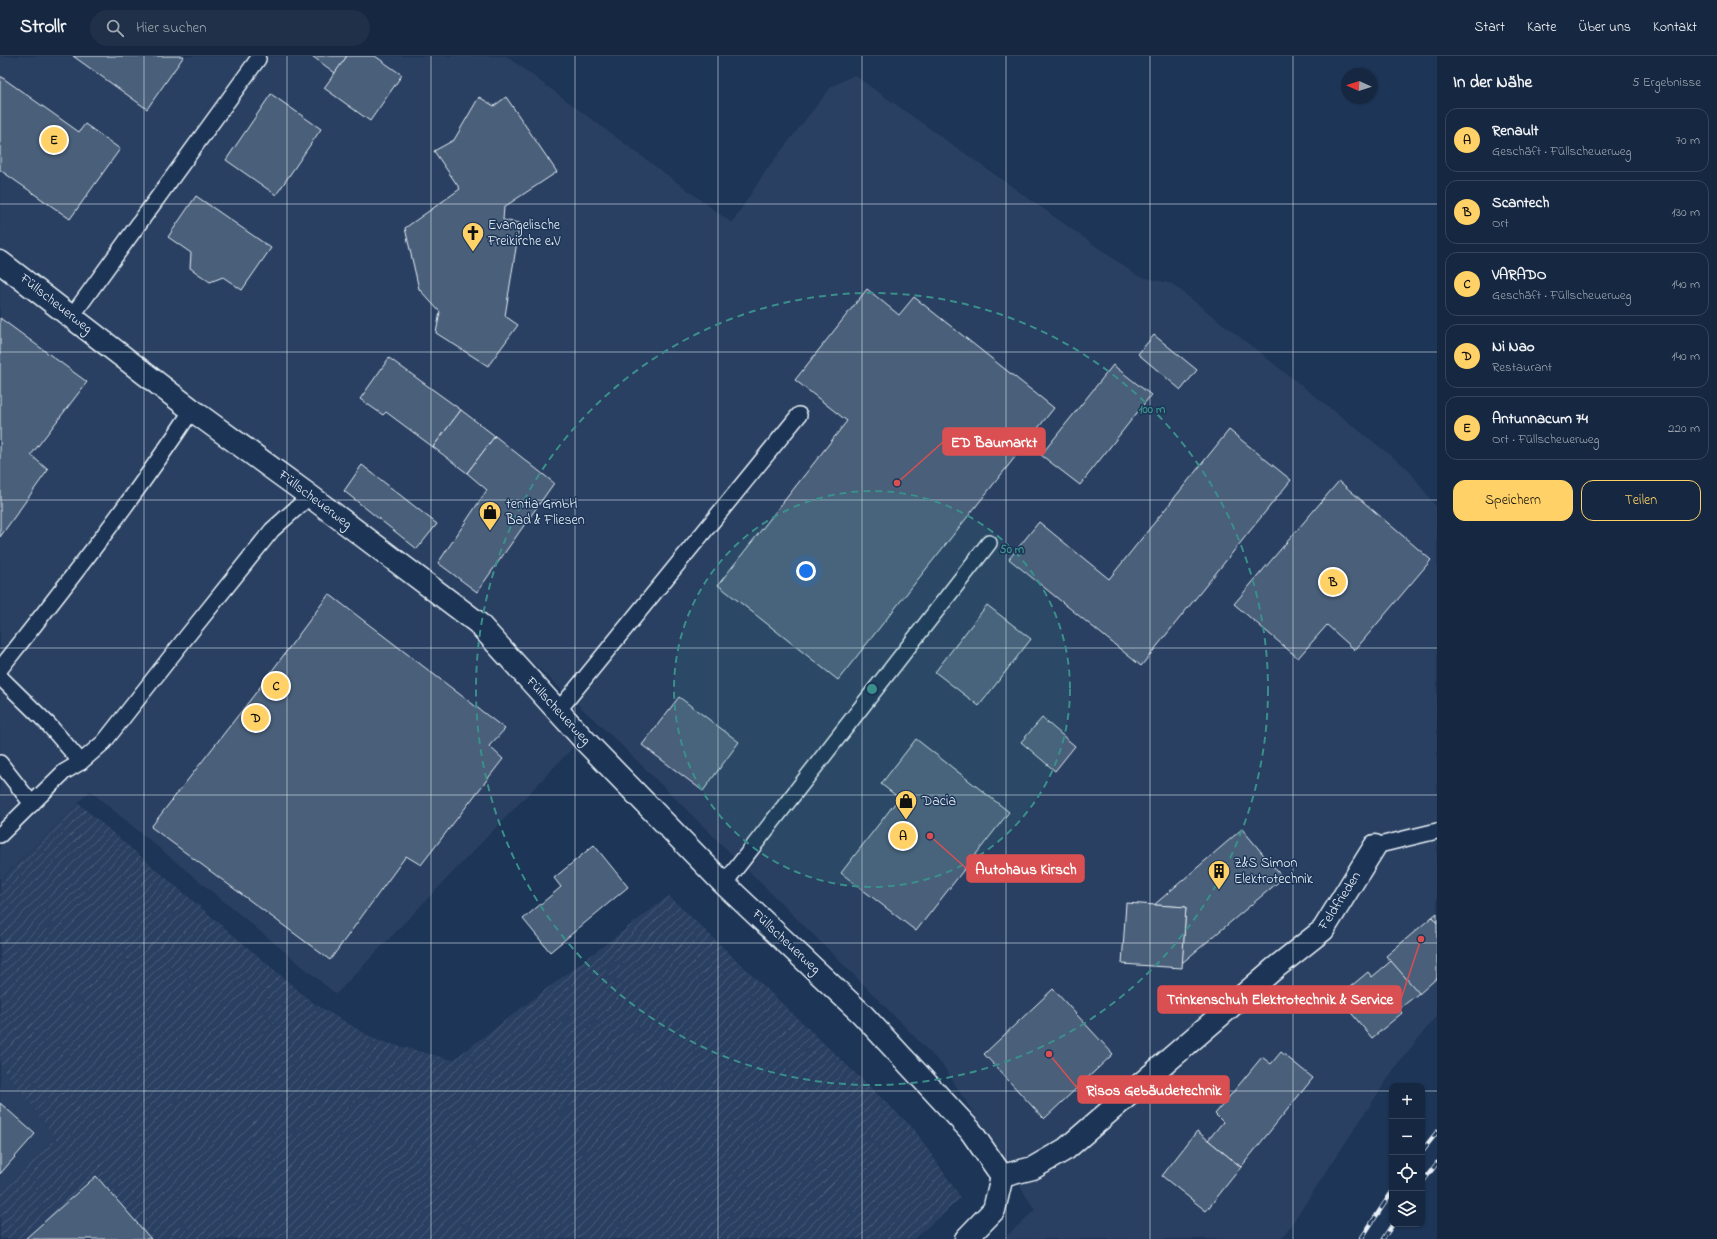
<!DOCTYPE html>
<html lang="de">
<head>
<meta charset="utf-8">
<style>
  body { margin:0; font-family:"Indie Flower",sans-serif; background:#1f3048; color:#f1f3f6 }
  .controls { position:absolute; right:12px; bottom:12px; display:grid; overflow:hidden; border-radius:8px; box-shadow:0 1px 3px #0004 }
  .controls button { width:36px; height:36px; display:grid; place-items:center; padding:0; border:0; border-bottom:1px solid #35445a; background:#162841; color:#f1f3f6; font:20px sans-serif }
  .compass { position:absolute; left:1341px; top:12px; width:36px; height:36px; border-radius:50%; background:#162841; box-shadow:0 1px 3px #0004; rotate:273deg }
  .you { position:absolute; left:806px; top:515px; width:14px; height:14px; margin:-10px; border:3px solid #fff; border-radius:50%; background:#1a73e8; box-shadow:0 0 0 6px #1a73e833 }
  .badge { display:grid; place-items:center; width:26px; height:26px; border-radius:50%; background:#ffd166; color:#111; font-size:13px; font-weight:700 }
  .pin { position:absolute; translate:-50% -50%; border:2px solid #fff; box-shadow:0 1px 4px #0006 }
  .list { margin:0; padding:0; list-style:none }
  h2 { display:flex; justify-content:space-between; align-items:center; height:52px; margin:0; padding:0 16px; font-size:17px }
  h2 small { font-size:13px; font-weight:400; color:#9ea6b1 }
  .list li { display:grid; grid-template-columns:26px 1fr auto; gap:12px; align-items:center; box-sizing:border-box; height:64px; margin:0 8px 8px; padding:0 8px; border:1px solid #35445a; border-radius:12px }
  .list b { display:block; font-size:15px; white-space:nowrap }
  .list p { margin:0; font-size:13px; white-space:nowrap; color:#9ea6b1 }
  .list em { font-size:13px; font-style:normal; color:#9ea6b1 }
  .actions { display:flex; gap:8px; padding:12px 16px }
  .actions a { flex:1; padding:9px 0; border:1px solid #ffd166; border-radius:12px; text-align:center; font-size:14px; color:#ffd166 }
  .actions .main { background:#ffd166; color:#111 }
  .icon { flex:none; width:22px; height:22px; fill:none; stroke:currentColor; stroke-width:2; stroke-linecap:round; stroke-linejoin:round }
  .map { position:relative; flex:none; width:1437px; height:1183px; overflow:hidden }
  header { display:flex; align-items:center; gap:24px; box-sizing:border-box; height:56px; padding:0 20px; background:#162841; border-bottom:1px solid #35445a }
  header strong { font-size:19px }
  nav { display:flex; gap:22px; margin-inline-start:auto; font-size:14px }
  .search { width:280px; height:36px; background:#1f3048; display:flex; align-items:center; gap:10px; box-sizing:border-box; padding:0 14px; border-radius:22px; color:#9ea6b1; font-size:15px }
  main { display:flex }
  aside { flex:1; background:#162841 }
  .map>svg:first-child { display:block }
</style>
</head>
<body>
<header>
<strong>Strollr</strong>
<div class="search"><svg class="icon" aria-label="search" viewBox="0 0 24 24"><circle cx="10" cy="10" r="6"/><path d="M15 15l6 6"/></svg>Hier suchen</div>
<nav><a>Start</a><a>Karte</a><a>Über uns</a><a>Kontakt</a></nav>
</header>
<main>
<div class="map">
<svg width="1437" height="1183" viewBox="0 0 1437 1183">
  <defs>
    <pattern id="industrial-furrows" width="10" height="10" patternUnits="userSpaceOnUse"><rect width="10" height="10" fill="#2a4162"/><path d="M-1 1l2-2M0 10L10 0M9 11l2-2" fill="none" stroke="#495d79"/></pattern>
  </defs>
  <rect width="100%" height="100%" fill="#1d3557"/>
  <filter id="ink" filterUnits="userSpaceOnUse"><feTurbulence type="fractalNoise" baseFrequency=".025" numOctaves="2"/><feDisplacementMap in="SourceGraphic" scale="8" xChannelSelector="R" yChannelSelector="G"/><feConvolveMatrix kernelMatrix="1 2 1 2 8 2 1 2 1" color-interpolation-filters="sRGB"/></filter>
  <g filter="url(#ink)">
    <!-- built -->
    <g fill="#2a4162">
      <path d="M0 0H506L732 167 767 113 831 31 854 19 1138 220 1172 228 1408 413 1437 452V959L1394 1013 1282 1183H1003L1035 1154 944 1011 864 929 615 683 484 562 587 677 336 938 90 735 0 824Z"/>
      <path d="M0 1008 55 1081 0 1139Z"/>
    </g>
    <!-- industrial -->
    <path fill="url(#industrial-furrows)" d="M78 747 313 947 376 984 453 1004 669 840 914 1073 961 1142 914 1183H0V1139L55 1081 0 1008V825Z"/>
    <!-- building -->
    <g fill="#495e7a" stroke="#e8f1f8">
      <path d="M73 0H184L147 53Z"/>
      <path d="M312 0H347L335 17Z"/>
      <path d="M347 0H375L402 19 370 65 324 32Z"/>
      <path d="M0 20 79 76 85 68 120 93 70 163 0 114Z"/>
      <path d="M271 38 321 73 276 139 226 104Z"/>
      <path d="M479 41 494 50 506 41 557 116 504 151 503 164 520 167 505 260 518 269 488 310 436 277 440 256 419 233 405 172 460 133 434 95 454 84Z"/>
      <path d="M196 140 271 192 242 234 223 221 210 226 190 212 191 197 168 181Z"/>
      <path d="M867 233 899 259 914 241 1054 352 838 624 718 529 847 365 795 324Z"/>
      <path d="M0 262 87 326 31 399 48 414 0 481Z"/>
      <path d="M1154 279 1197 314 1181 334 1138 298Z"/>
      <path d="M389 302 461 354 433 391 386 356 383 359 360 343Z"/>
      <path d="M1113 309 1151 339 1080 429 1041 399Z"/>
      <path d="M461 354 495 380 467 417 433 391Z"/>
      <path d="M1229 374 1291 424 1141 610 1009 503 1039 466 1109 523Z"/>
      <path d="M495 380 554 427 477 536 438 507 487 434 467 417Z"/>
      <path d="M362 409 437 468 417 493 344 435Z"/>
      <path d="M1339 425 1431 504 1355 594 1327 569 1298 602 1234 548Z"/>
      <path d="M329 538 505 673 489 690 503 703 421 809 406 800 330 904 151 771 254 639Z"/>
      <path d="M987 549 1031 583 979 650 935 616Z"/>
      <path d="M679 641 739 686 703 735 642 689Z"/>
      <path d="M1042 662 1075 690 1055 715 1021 686Z"/>
      <path d="M916 683 1009 756 916 875 841 817 899 742 881 728Z"/>
      <path d="M1242 773 1283 822 1182 907 1186 851 1154 849Z"/>
      <path d="M594 789 628 831 550 896 523 863 561 831 554 822Z"/>
      <path d="M1126 847 1186 851 1182 912 1122 908Z"/>
      <path d="M1437 857V867L1432 861Z"/>
      <path d="M1432 861 1437 867V922L1419 938 1386 900Z"/>
      <path d="M1391 905 1419 937 1399 953 1402 957 1372 982 1338 941 1368 916 1372 921Z"/>
      <path d="M1053 933 1113 998 1044 1063 984 998Z"/>
      <path d="M1281 996 1313 1022 1241 1111 1208 1084 1223 1066 1215 1058 1262 1001 1271 1008Z"/>
      <path d="M0 1047 35 1078 0 1118Z"/>
      <path d="M1197 1075 1241 1111 1206 1155 1162 1120Z"/>
      <path d="M96 1120 151 1183H27L26 1182Z"/>
    </g>
    <g fill="none" stroke-linecap="round" stroke-linejoin="round">
      <!-- service casing -->
      <g stroke="#e8f1f8" stroke-width="18">
        <g id="service">
          <path d="M72 260 258 3"/>
          <path d="M0 613C66 529 133 444 192 354"/>
          <path d="M0 621 48 668 81 706"/>
          <path d="M558 655 799 359"/>
          <path d="M0 707 32 748"/>
          <path d="M0 779 64 716 81 706 104 686 184 584 272 474 310 440"/>
          <path d="M1375 790 1437 775"/>
          <path d="M724 828 989 487"/>
        </g>
      </g>
      <!-- minor casing -->
      <g stroke="#e8f1f8" stroke-width="25">
        <g id="minor">
          <path d="M0 206 192 354 310 440 478 567 587 687 724 828 862 958 970 1074 1002 1120 994 1154 966 1183"/>
          <path d="M1002 1120 1033 1112 1066 1093 1275 912 1323 874 1375 790"/>
        </g>
      </g>
      <!-- service -->
      <use href="#service" stroke="#1d3557" stroke-width="15"/>
      <!-- minor -->
      <use href="#minor" stroke="#1d3557" stroke-width="22"/>
      <!-- rail casing -->
      <g stroke="#e8f1f8" stroke-width="4.5">
        <g id="rail">
          <path d="M1422 1095 1437 1076"/>
          <path d="M1422 1127 1437 1107"/>
          <path d="M1361 1183 1392 1136"/>
          <path d="M1383 1183 1393 1168"/>
        </g>
      </g>
      <!-- rail -->
      <use href="#rail" stroke="#1d3557" stroke-width="3" stroke-dasharray="9" stroke-linecap="butt"/>
    </g>
  </g>
  <!-- grid -->
  <path fill="none" stroke="#e8f1f8" stroke-width="1" stroke-opacity="0.55" d="M144 0V1183M287 0V1183M431 0V1183M575 0V1183M718 0V1183M862 0V1183M1006 0V1183M1150 0V1183M1293 0V1183M0 148H1437M0 296H1437M0 444H1437M0 592H1437M0 739H1437M0 887H1437M0 1035H1392M1422 1035H1437"/>
  <!-- distance rings -->
  <circle cx="872" cy="633" r="198" fill="#3a8f8a" fill-opacity=".12"/>
  <g fill="none" stroke="#3a8f8a" stroke-width="2" stroke-dasharray="7 5">
    <circle cx="872" cy="633" r="198"/>
    <circle cx="872" cy="633" r="396"/>
  </g>
  <!-- icons -->
  <defs>
    <g id="church-pin" transform="scale(1.15)"><path d="M0 17L-7.5 6A9.5 9.5 0 1 1 7.5 6Z" fill="#ffd166" stroke="#1d3557"/><path d="M-1.2-6h2.4v3.5h3.3v2.4h-3.3V6h-2.4V-.1h-3.3v-2.4h3.3Z" fill="#111"/></g>
    <g id="shop-pin" transform="scale(1.15)"><path d="M0 17L-7.5 6A9.5 9.5 0 1 1 7.5 6Z" fill="#ffd166" stroke="#1d3557"/><path d="M-5-2.5h2.3a2.7 3.5 0 0 1 5.4 0H5L5.5 6h-11ZM-1.5-2.5h3a1.5 2.3 0 0 0-3 0Z" fill="#111"/></g>
    <g id="building-pin" transform="scale(1.15)"><path d="M0 17L-7.5 6A9.5 9.5 0 1 1 7.5 6Z" fill="#ffd166" stroke="#1d3557"/><path d="M-4-6H4V6H1V3H-1V6H-4ZM-2.5-4.3h1.7v1.8h-1.7ZM.8-4.3h1.7v1.8H.8ZM-2.5-1h1.7V.8h-1.7ZM.8-1h1.7V.8H.8Z" fill="#111"/></g>
  </defs>
  <g fill-rule="evenodd">
    <use href="#church-pin" x="473" y="177"/>
    <use href="#shop-pin" x="490" y="456"/>
    <use href="#shop-pin" x="906" y="745"/>
    <use href="#building-pin" x="1219" y="815"/>
  </g>
  <g text-anchor="middle" dominant-baseline="central" stroke-width="3" stroke-linejoin="round" paint-order="stroke">
    <!-- poi labels -->
    <g font-size="14" fill="#e8f1f8" stroke="#1d3557" text-anchor="start">
      <text x="488" y="169">Evangelische<tspan x="488" dy="16">Freikirche e.V</tspan></text>
      <text x="506" y="448">tentia GmbH<tspan x="506" dy="16">Bad &amp; Fliesen</tspan></text>
      <text x="922" y="745">Dacia</text>
      <text x="1234" y="807">Z&amp;S Simon<tspan x="1234" dy="16">Elektrotechnik</tspan></text>
    </g>
    <!-- street labels -->
    <g font-size="14" fill="#e8f1f8" stroke="#1d3557">
      <text transform="translate(56 248) rotate(38)">Füllscheuerweg</text>
      <text transform="translate(315 444) rotate(37)">Füllscheuerweg</text>
      <text transform="translate(558 655) rotate(47)">Füllscheuerweg</text>
      <text transform="translate(1340 845) rotate(-57)">Feldfrieden</text>
      <text transform="translate(786 886) rotate(43)">Füllscheuerweg</text>
    </g>
  </g>
  <circle cx="872" cy="633" r="6" fill="#3a8f8a" stroke="#1d3557" stroke-width="2"/>
  <g font-size="12" text-anchor="middle" font-weight="bold" fill="#3a8f8a" stroke="#1d3557" stroke-width="3" stroke-linejoin="round" paint-order="stroke">
    <text x="1152" y="357">100 m</text>
    <text x="1012" y="497">50 m</text>
  </g>
  <!-- callouts -->
  <path fill="none" stroke="#da5052" stroke-width="1.5" d="M897 427L943 386M930 780L967 813M1421 883L1401 943M1049 998L1078 1033"/>
  <g fill="#da5052" stroke="#1d3557" stroke-width="1.5">
    <circle cx="897" cy="427" r="4"/>
    <circle cx="930" cy="780" r="4"/>
    <circle cx="1421" cy="883" r="4"/>
    <circle cx="1049" cy="998" r="4"/>
  </g>
  <g fill="#da5052" stroke="#da5052" stroke-width="1.5">
    <rect x="943" y="372" width="102" height="27" rx="4"/>
    <rect x="967" y="799" width="117" height="27" rx="4"/>
    <rect x="1158" y="930" width="243" height="27" rx="4"/>
    <rect x="1078" y="1020" width="151" height="27" rx="4"/>
  </g>
  <g font-size="15" text-anchor="middle" font-weight="bold" fill="#fff">
    <text x="994" y="391">ED Baumarkt</text>
    <text x="1026" y="818">Autohaus Kirsch</text>
    <text x="1280" y="948">Trinkenschuh Elektrotechnik &amp; Service</text>
    <text x="1154" y="1039">Risos Gebäudetechnik</text>
  </g>
</svg>
<div class="controls">
<button>+</button>
<button>−</button>
<button><svg class="icon" aria-label="locate" viewBox="0 0 24 24"><circle cx="12" cy="12" r="6"/><path d="M12 2v4M12 18v4M2 12h4M18 12h4"/></svg></button>
<button><svg class="icon" aria-label="layers" viewBox="0 0 24 24"><path d="M12 4l9 5-9 5-9-5zM3 14l9 5 9-5"/></svg></button>
</div>
<svg class="compass" viewBox="-18 -18 36 36"><path d="M0-13l5 13h-10z" fill="#e53935"/><path d="M0 13l5-13h-10z" fill="#9ea6b1"/></svg>
<div class="you"></div>
<div class="pin badge" style="left:903px;top:780px">A</div>
<div class="pin badge" style="left:1333px;top:526px">B</div>
<div class="pin badge" style="left:276px;top:630px">C</div>
<div class="pin badge" style="left:256px;top:662px">D</div>
<div class="pin badge" style="left:54px;top:84px">E</div>
</div>
<aside>
<h2>In der Nähe<small>5 Ergebnisse</small></h2>
<ul class="list">
<li><span class="badge">A</span><div><b>Renault</b><p>Geschäft · Füllscheuerweg</p></div><em>70 m</em></li>
<li><span class="badge">B</span><div><b>Scantech</b><p>Ort</p></div><em>130 m</em></li>
<li><span class="badge">C</span><div><b>VARADO</b><p>Geschäft · Füllscheuerweg</p></div><em>140 m</em></li>
<li><span class="badge">D</span><div><b>Ni Nao</b><p>Restaurant</p></div><em>140 m</em></li>
<li><span class="badge">E</span><div><b>Antunnacum 74</b><p>Ort · Füllscheuerweg</p></div><em>220 m</em></li>
</ul>
<div class="actions"><a class="main">Speichern</a><a>Teilen</a></div>
</aside>
</main>
</body>
</html>
